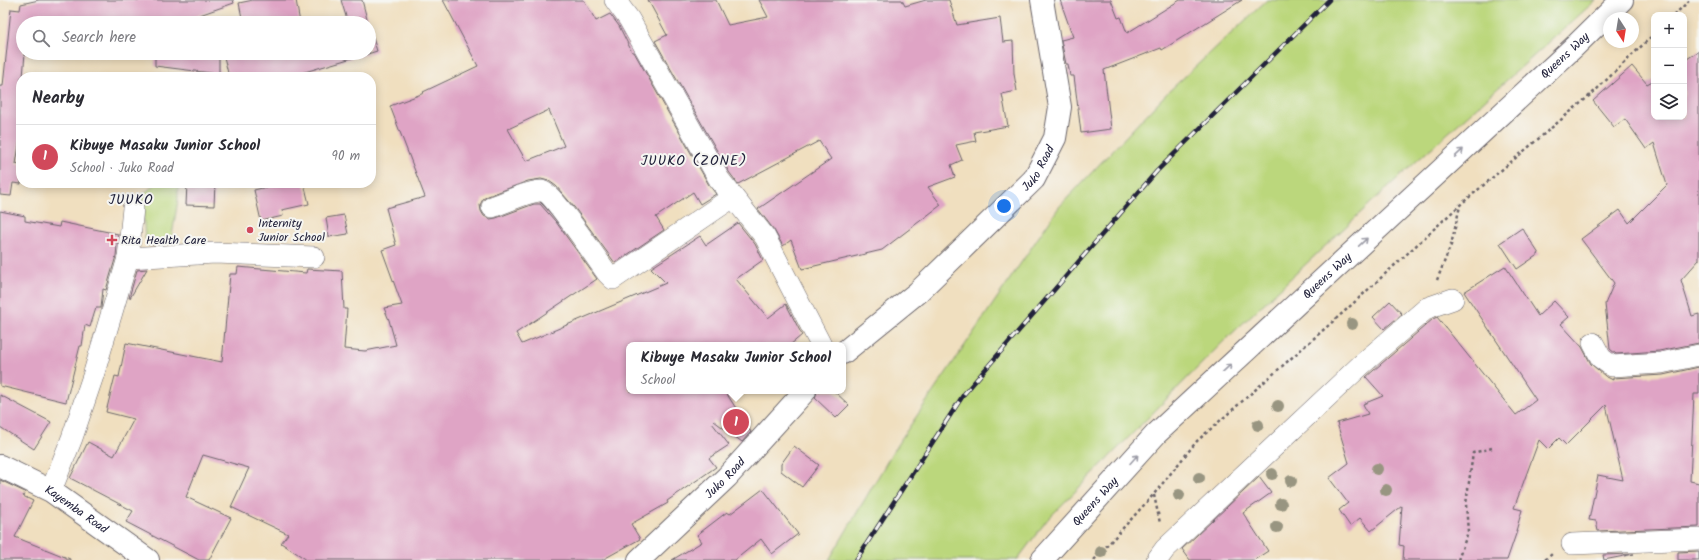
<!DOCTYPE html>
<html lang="en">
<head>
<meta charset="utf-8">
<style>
  body { margin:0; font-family:Kalam,sans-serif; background:#f2f2f3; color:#2b2b33 }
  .controls { position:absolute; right:12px; top:12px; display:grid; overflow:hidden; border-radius:8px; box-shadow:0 2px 10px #0003 }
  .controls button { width:36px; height:36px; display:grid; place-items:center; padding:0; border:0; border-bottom:1px solid #e1e1e2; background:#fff; color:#2b2b33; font:20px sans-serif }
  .compass { position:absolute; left:1603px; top:12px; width:36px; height:36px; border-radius:50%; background:#fff; box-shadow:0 2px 10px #0003; rotate:168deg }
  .you { position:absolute; left:1004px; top:206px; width:14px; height:14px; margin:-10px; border:3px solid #fff; border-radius:50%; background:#1a73e8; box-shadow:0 0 0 6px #1a73e833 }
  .badge { display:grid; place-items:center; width:26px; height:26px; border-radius:50%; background:#d1495b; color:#fff; font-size:13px; font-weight:700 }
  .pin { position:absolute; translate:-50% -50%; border:2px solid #fff; box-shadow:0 1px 4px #0006 }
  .popup { position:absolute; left:626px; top:342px; width:220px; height:52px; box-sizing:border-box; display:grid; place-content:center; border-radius:8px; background:#fff; filter:drop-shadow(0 1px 3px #0005); font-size:13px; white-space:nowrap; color:#7c7c81 }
  .popup b { font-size:15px; color:#2b2b33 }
  .popup::after { content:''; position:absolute; left:50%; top:100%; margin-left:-8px; border:8px solid transparent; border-top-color:#fff }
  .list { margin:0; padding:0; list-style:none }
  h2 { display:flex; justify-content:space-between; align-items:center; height:52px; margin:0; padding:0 16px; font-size:17px }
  h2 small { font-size:13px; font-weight:400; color:#7c7c81 }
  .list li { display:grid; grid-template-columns:26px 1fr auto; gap:12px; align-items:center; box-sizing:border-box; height:64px; padding:0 16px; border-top:1px solid #e1e1e2 }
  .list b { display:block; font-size:15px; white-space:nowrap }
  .list p { margin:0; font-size:13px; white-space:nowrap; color:#7c7c81 }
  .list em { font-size:13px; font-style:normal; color:#7c7c81 }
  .icon { flex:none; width:22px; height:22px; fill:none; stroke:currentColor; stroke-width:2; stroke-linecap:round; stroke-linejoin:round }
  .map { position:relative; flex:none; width:1699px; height:560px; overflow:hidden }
  .search { position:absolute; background:#fff; box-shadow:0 2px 10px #0003; left:16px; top:16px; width:360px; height:44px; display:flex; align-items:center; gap:10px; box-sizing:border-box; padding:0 14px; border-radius:22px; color:#7c7c81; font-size:15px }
  .panel { position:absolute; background:#fff; box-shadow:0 2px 10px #0003; left:16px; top:72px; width:360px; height:116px; border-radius:16px }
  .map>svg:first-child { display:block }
</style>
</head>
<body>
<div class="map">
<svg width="1699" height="560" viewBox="0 0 1699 560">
  <rect width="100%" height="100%" fill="#f6f6f2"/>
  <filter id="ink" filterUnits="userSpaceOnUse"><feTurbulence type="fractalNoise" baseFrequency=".025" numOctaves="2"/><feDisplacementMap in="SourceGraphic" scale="8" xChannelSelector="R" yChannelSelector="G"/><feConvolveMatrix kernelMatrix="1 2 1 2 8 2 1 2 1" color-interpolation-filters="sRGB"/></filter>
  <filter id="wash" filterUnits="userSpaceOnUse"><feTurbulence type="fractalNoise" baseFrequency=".012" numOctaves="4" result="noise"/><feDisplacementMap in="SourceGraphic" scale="16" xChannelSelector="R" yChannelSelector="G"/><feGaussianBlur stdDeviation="0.9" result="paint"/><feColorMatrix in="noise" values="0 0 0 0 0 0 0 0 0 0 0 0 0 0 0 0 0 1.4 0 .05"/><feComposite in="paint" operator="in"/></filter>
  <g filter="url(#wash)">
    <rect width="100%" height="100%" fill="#f0dfbf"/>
    <!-- green -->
    <g fill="#bbd77c" stroke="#6e7c5c">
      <path d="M1267 0H1596L1388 187 1224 341 1047 520 1017 560H829L897 445 1059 207 1166 94Z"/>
      <path d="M156 183H178V200L171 241 145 239 142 196Z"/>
    </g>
    <g id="blocks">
      <!-- building -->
      <g fill="#dfa4c5" fill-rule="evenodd">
        <path d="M39 0H233L234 3 177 23H23V53H25L23 77H21V133L16 164 21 163V184L13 183 11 196 0 195V86H3L11 9 20 10 21 4Z"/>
        <path d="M253 0H296L300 23H243L239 3Z"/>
        <path d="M341 0H362L368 23H348Z"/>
        <path d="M443 0H584L596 21 610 14 619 26 632 52H634L709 185 716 194 700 204 693 192 656 217 664 230 615 263 574 207 556 186 549 181 541 179 528 181 488 196 483 199 480 205 481 211 484 216 490 219 496 218 534 204H540L556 222 597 279 516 333 522 344 666 283 651 268 700 236 706 245 738 223 755 244 763 260 736 279 768 318 786 304 802 335 790 345H629V391H725L751 432 742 442 714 421 712 423 729 445 709 458 716 467 667 501 668 503 631 524 640 539 602 560H307L281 543 288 534 231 507 249 468 203 455 186 497 231 518 209 560H199L126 522 133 511 70 478 88 442 114 456 134 419 106 412 115 376 119 377 126 343 222 362 230 274H237L238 267 306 273 307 269 342 271 344 309H347L344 349 365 351 396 345 389 320 384 308 402 305 382 250 396 245 386 208 425 197 390 106 424 93 423 92 478 66ZM549 110 564 146 526 161 508 129Z"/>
        <path d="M648 0H716L728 25 768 17 759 0H902L905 6 926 0H949L957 25 1000 18 1003 42 1013 41 1014 74 1017 91 1002 94 1008 126 974 132 976 141 956 145 962 160 951 165 955 177 928 187 941 205 882 250 802 269 791 240 783 246 774 230 758 209 831 159 819 141 738 184 729 172 655 41 667 35Z"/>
        <path d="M1060 0H1111L1118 18 1121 17 1127 33 1180 0H1242L1162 50 1161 48 1104 70 1111 129 1081 133 1074 76H1070L1068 64H1066L1061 40 1073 37Z"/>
        <path d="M369 25 377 51 358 57 357 53H369Z"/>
        <path d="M1699 51V260L1681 280 1692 316 1699 314V343L1659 351 1616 354 1610 349 1605 304 1614 283 1581 239 1620 210 1629 223 1667 185 1654 143 1646 149 1625 119 1614 127 1593 101 1632 66 1647 84 1654 80V117H1684V61Z"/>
        <path d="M155 53H219V74L155 66Z"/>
        <path d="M223 53H351L352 58 298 74 299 77H229Z"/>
        <path d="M187 183H215L214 206 186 205Z"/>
        <path d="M283 183H304L309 204 282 210 283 216 261 221 254 190Z"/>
        <path d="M0 211 25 216V221L59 227 60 222 118 234 116 256 106 290 103 289 101 308H96L90 327 85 325 82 346H80L66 402 0 386Z"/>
        <path d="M344 215 348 234 329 237 326 218Z"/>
        <path d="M1522 228 1539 254 1517 269 1500 243Z"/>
        <path d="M1505 266 1538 316 1554 301 1569 317 1561 324 1582 347 1591 364 1605 376 1613 380V378L1663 375 1699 367V394H1694L1690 481 1699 483V527L1598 531 1596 521 1589 520 1598 475 1623 480 1606 405 1566 445 1559 438 1548 449 1539 440 1514 508 1522 510 1516 531H1517L1507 560H1403L1404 546 1399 545 1402 506 1371 531 1360 518 1350 526 1339 510 1348 503 1329 478 1349 463 1337 423 1368 414 1363 404 1383 396 1366 377 1433 319 1437 317 1516 415 1536 400 1464 292Z"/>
        <path d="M147 269 130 298H129L137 270Z"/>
        <path d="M1390 301 1402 314 1384 329 1373 317Z"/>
        <path d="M817 391H834L849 405 836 418 815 398Z"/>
        <path d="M0 395 51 422 34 449 0 427Z"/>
        <path d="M794 446 819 465 802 487 781 471V464Z"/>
        <path d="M1259 477 1271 493 1243 513 1268 551 1254 560H1190L1182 549Z"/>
        <path d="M0 480 25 492 23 496 33 501 15 537 70 559V560H0Z"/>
        <path d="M763 489 798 534 772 554 761 539 735 560H672L702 542 697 535 727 512 730 514Z"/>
        <path d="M1699 551V560H1678V552Z"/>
        <path d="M1634 554 1604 560 1603 555Z"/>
      </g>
    </g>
  </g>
  <g filter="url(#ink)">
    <use href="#blocks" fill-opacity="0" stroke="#6a6469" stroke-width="1"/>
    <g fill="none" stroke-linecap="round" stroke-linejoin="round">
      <!-- street casing -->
      <g stroke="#6a6469" stroke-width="22">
        <g id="street">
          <path d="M615 0 629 19 719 179 765 237 821 345"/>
          <path d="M492 207C504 203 531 190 542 191 553 193 598 261 607 273L613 279 733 197"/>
          <path d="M128 258 215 253 314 257"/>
          <path d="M1593 343 1601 358 1612 366 1661 363 1699 355"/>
          <path d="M51 491 72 438 93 376 128 258 133 208"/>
          <path d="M1572 544 1699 539"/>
          <path d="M1157 560 1165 549 1361 365 1427 308 1453 299"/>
        </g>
      </g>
      <!-- secondary casing -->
      <g stroke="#6a6469" stroke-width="24">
        <g id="secondary">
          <path id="s1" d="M843 353 918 292 1034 179 1055 138 1060 107 1042 0"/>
          <path id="s2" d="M0 466 51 491 148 560"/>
          <path id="s3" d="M639 560 727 477 805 391"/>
        </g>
      </g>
      <!-- highway casing -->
      <g stroke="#6a6469" stroke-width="24">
        <g id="highway">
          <path id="s4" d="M1042 560 1156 434 1574 47 1622 0"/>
        </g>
      </g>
      <!-- path -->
      <g stroke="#6a6469" stroke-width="2.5" stroke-dasharray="3 3" stroke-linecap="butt">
        <path d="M1674 15 1690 0"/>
        <path d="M1437 280 1451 245 1460 206"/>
        <path d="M1154 495 1160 523"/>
        <path d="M1094 560 1154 494 1197 441 1346 310 1460 205 1595 91 1654 34"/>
        <path d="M1458 560 1468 532 1466 504 1473 453 1492 448"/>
        <path d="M1545 560 1552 554"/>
      </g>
      <!-- street -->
      <use href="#street" stroke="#fff" stroke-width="21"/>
      <!-- secondary -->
      <use href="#secondary" stroke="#fff" stroke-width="22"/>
      <!-- highway -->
      <use href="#highway" stroke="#fff" stroke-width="22"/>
      <!-- rail casing -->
      <g stroke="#22223b" stroke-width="4.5">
        <path id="rail" d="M856 560 964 394 1157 171 1329 0"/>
      </g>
      <!-- rail -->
      <use href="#rail" stroke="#f6f6f2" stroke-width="3" stroke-dasharray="9" stroke-linecap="butt"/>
    </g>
    <!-- trees -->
    <g fill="#989581">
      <circle cx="1352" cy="324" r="6"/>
      <circle cx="1278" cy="406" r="6"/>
      <circle cx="1258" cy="425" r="6"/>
      <circle cx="1377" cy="469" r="6"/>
      <circle cx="1272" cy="474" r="6"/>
      <circle cx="1199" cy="478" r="6"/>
      <circle cx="1291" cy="481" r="6"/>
      <circle cx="1386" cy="490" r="6"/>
      <circle cx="1179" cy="495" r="6"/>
      <circle cx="1281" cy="504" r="6"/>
      <circle cx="1277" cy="527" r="6"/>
      <circle cx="1101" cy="552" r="6"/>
    </g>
    <!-- one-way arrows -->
    <defs><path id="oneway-shaft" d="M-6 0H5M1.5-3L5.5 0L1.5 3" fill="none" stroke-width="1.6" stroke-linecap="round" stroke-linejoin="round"/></defs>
    <g stroke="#9c9ca7">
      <use href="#oneway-shaft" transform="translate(1459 153) rotate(-43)"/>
      <use href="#oneway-shaft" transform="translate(1363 242) rotate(-43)"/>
      <use href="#oneway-shaft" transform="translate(1227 368) rotate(-43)"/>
      <use href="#oneway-shaft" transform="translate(1134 459) rotate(-48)"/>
    </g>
  </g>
  <!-- markers -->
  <g fill="#d1495b" stroke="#f6f6f2" stroke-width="1.5">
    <circle cx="250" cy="230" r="4"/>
    <path d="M110 234h4v4h4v4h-4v4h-4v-4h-4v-4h4z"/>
  </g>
  <g text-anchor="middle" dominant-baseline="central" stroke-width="4" stroke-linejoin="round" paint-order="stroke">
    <!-- street labels -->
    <g font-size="12" fill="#22223b" stroke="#f6f6f2">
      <text stroke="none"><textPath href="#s4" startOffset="727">Queens Way</textPath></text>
      <text stroke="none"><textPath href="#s1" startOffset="270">Juko Road</textPath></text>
      <text stroke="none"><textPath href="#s4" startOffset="403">Queens Way</textPath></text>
      <text stroke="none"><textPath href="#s3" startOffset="119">Juko Road</textPath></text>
      <text stroke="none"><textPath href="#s4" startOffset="79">Queens Way</textPath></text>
      <text stroke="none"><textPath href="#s2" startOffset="88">Kayemba Road</textPath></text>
    </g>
    <!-- poi labels -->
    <g font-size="12" fill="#22223b" stroke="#f6f6f2" text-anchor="start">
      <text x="258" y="223">Internity<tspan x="258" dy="14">Junior School</tspan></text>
      <text x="121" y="240">Rita Health Care</text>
    </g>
    <!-- quarter labels -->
    <g font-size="14" letter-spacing="1" fill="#22223b" stroke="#f6f6f2">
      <text x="694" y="161">JUUKO (ZONE)</text>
      <text x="131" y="200">JUUKO</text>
    </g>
  </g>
</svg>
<div class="controls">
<button>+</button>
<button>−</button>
<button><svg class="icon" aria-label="layers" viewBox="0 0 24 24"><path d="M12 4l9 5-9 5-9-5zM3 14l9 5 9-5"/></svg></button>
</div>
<svg class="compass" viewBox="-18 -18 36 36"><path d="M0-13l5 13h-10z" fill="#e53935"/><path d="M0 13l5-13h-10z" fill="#7c7c81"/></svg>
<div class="you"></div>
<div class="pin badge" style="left:736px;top:422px">1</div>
<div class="popup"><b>Kibuye Masaku Junior School</b>School</div>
<div class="search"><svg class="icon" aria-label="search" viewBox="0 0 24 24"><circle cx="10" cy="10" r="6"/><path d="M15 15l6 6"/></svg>Search here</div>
<section class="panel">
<h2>Nearby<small></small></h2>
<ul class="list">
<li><span class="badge">1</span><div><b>Kibuye Masaku Junior School</b><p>School · Juko Road</p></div><em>90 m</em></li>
</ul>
</section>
</div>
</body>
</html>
